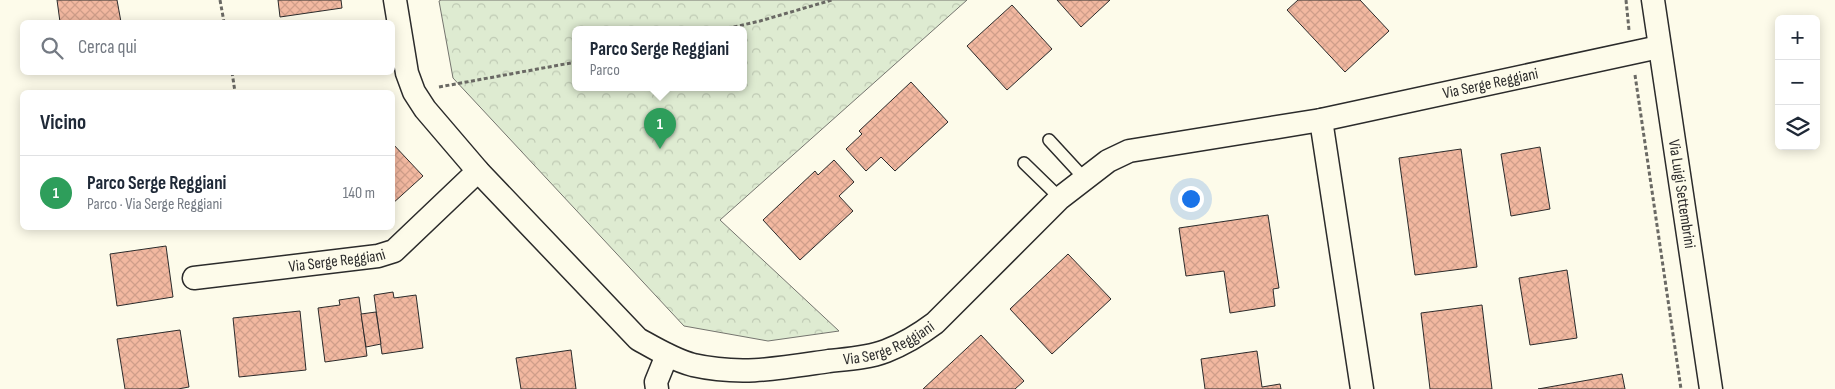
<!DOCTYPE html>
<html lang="it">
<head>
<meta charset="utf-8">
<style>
  body { margin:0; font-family:"Sofia Sans Condensed",sans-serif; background:#f6f6f7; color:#1f2937 }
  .controls { position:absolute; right:15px; top:15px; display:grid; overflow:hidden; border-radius:8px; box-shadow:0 2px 12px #0003 }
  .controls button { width:45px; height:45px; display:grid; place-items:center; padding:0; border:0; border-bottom:1px solid #e0e1e3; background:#fff; color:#1f2937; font:25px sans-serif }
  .you { position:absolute; left:1190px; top:198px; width:18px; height:18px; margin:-12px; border:4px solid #fff; border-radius:50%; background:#1a73e8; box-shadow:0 0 0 8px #1a73e833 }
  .badge { display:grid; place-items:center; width:32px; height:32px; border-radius:50%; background:#d93025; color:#fff; font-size:16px; font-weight:700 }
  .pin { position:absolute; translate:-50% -41px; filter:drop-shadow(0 1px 2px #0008) }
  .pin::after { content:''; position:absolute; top:26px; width:18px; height:15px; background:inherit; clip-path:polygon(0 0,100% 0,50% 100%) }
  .popup { position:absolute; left:572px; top:26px; width:175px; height:65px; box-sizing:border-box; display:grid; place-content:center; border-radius:8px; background:#fff; filter:drop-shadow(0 1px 4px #0005); font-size:16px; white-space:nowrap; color:#747a83 }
  .popup b { font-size:19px; color:#1f2937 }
  .popup::after { content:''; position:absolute; left:50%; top:100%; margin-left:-10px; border:10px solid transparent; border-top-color:#fff }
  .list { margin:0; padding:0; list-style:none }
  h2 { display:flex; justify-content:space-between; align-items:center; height:65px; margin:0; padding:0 20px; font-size:21px }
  h2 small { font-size:16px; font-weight:400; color:#747a83 }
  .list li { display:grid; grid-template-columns:32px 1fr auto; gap:15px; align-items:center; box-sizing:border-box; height:75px; padding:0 20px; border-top:1px solid #e0e1e3 }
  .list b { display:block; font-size:19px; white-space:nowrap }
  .list p { margin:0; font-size:16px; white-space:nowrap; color:#747a83 }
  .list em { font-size:16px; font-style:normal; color:#747a83 }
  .icon { flex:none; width:28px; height:28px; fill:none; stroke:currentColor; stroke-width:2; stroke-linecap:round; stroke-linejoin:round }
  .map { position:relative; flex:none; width:1835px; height:389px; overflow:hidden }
  .search { position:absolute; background:#fff; box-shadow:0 2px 12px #0003; left:20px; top:20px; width:375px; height:55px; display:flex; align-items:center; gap:12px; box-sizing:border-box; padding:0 18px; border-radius:8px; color:#747a83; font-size:19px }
  .panel { position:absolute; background:#fff; box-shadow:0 2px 12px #0003; left:20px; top:90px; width:375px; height:140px; border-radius:8px }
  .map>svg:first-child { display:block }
</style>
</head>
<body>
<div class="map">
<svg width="1835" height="389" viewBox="0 0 1835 389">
  <defs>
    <pattern id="forest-crowns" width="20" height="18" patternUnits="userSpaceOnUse" patternTransform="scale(1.25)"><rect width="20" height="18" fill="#deebd1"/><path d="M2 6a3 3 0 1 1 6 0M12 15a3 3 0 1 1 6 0" fill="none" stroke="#bfcab4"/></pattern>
    <pattern id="building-cross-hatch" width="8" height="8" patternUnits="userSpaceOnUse" patternTransform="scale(1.25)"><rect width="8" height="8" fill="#f2b8a0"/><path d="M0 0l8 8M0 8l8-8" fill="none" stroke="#d09e8a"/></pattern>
  </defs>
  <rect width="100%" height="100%" fill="#fdfbea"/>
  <!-- forest -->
  <path fill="url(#forest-crowns)" stroke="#74746e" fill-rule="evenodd" d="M441 0H967L720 220 839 331 768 341 684 326 453 78 439 1ZM576 30H744V88H576Z"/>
  <!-- building -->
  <g fill="url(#building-cross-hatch)" stroke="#2b2b2b">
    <path d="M57 0H117L121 22H60Z"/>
    <path d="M278 0H341L342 8 280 17Z"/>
    <path d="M1057 0H1110L1081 27Z"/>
    <path d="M1298 0H1360L1389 31 1345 72 1287 10Z"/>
    <path d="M1012 5 1052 49 1007 90 967 46Z"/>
    <path d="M911 82 948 122 895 171 881 157 866 171 846 149 862 134 859 131Z"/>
    <path d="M392 143 423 176 392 204Z"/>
    <path d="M1540 147 1550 209 1511 216 1501 154Z"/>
    <path d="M1461 149 1477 267 1415 275 1399 158Z"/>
    <path d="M834 160 854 182 839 196 853 211 800 260 763 220 815 171 818 175Z"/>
    <path d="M1268 215 1279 288 1273 289 1275 306 1230 313 1224 271 1186 276 1179 228Z"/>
    <path d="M166 246 173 297 117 306 110 254Z"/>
    <path d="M1068 254 1111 299 1052 354 1010 309Z"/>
    <path d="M1567 270 1577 338 1530 345 1519 278Z"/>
    <path d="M393 292 394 298 416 295 423 348 382 354 374 295Z"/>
    <path d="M359 297 367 356 325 362 318 308 340 305 339 300Z"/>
    <path d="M1482 305 1492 389H1430L1421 313Z"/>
    <path d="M300 311 306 370 239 377 233 318Z"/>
    <path d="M376 312 381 344 366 347 361 314Z"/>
    <path d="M180 330 189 387 178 389H125L117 339Z"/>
    <path d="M981 335 1024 381 1015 389H923Z"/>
    <path d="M571 350 576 389H521L516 358Z"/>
    <path d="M1257 351 1262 387 1280 384 1281 389H1205L1201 359Z"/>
    <path d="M1622 374 1625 389H1538Z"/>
  </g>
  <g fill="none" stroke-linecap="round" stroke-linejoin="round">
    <!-- service casing -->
    <g stroke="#2b2b2b" stroke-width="14">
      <g id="service">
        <path d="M1049 140 1084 178"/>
        <path d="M1024 163 1060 198"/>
      </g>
    </g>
    <!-- minor casing -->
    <g stroke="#2b2b2b" stroke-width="25">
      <g id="minor">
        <path id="s1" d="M395 0 407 73 414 92 425 109 478 171 638 339C656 349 674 360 693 365 742 376 781 368 829 361 848 359 868 358 886 351 904 344 919 335 935 323L1060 198 1108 161 1129 151 1321 120 1659 47"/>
        <path id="s2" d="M1653 0 1711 389"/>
        <path d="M1321 120 1362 389"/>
        <path id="s3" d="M194 278 378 256 394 251 478 171"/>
        <path d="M657 389 656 382 667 355"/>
      </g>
    </g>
    <!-- path -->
    <g stroke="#6a6964" stroke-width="3" stroke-dasharray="4 2.5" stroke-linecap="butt">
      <path d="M220 0 224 22"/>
      <path d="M1626 0 1629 30"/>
      <path d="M721 30 760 21 832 0"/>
      <path d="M232 72 235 92"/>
      <path d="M1635 75 1681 389"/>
      <path d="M439 87 576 62"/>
      <path d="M256 228V229"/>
    </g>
    <!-- service -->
    <use href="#service" stroke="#fdfbea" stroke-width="11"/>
    <!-- minor -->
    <use href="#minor" stroke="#fdfbea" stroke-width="22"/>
  </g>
  <g text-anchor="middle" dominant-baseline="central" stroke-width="4" stroke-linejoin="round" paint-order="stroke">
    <!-- street labels -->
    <g font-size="16" fill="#2b2b2b" stroke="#fdfbea">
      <text stroke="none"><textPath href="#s1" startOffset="1369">Via Serge Reggiani</textPath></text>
      <text stroke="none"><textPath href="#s2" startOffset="196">Via Luigi Settembrini</textPath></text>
      <text stroke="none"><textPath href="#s3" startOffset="144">Via Serge Reggiani</textPath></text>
      <text stroke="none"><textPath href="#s1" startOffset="689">Via Serge Reggiani</textPath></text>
    </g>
  </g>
</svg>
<div class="controls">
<button>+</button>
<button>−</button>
<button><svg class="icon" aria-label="layers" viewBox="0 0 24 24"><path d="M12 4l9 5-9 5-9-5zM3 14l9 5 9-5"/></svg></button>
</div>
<div class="you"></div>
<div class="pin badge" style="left:660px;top:149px;background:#2e9e5b">1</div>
<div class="popup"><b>Parco Serge Reggiani</b>Parco</div>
<div class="search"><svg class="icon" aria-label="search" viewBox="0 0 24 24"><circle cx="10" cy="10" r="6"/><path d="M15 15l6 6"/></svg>Cerca qui</div>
<section class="panel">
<h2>Vicino<small></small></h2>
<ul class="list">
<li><span class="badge" style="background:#2e9e5b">1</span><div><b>Parco Serge Reggiani</b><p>Parco · Via Serge Reggiani</p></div><em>140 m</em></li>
</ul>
</section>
</div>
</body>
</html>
